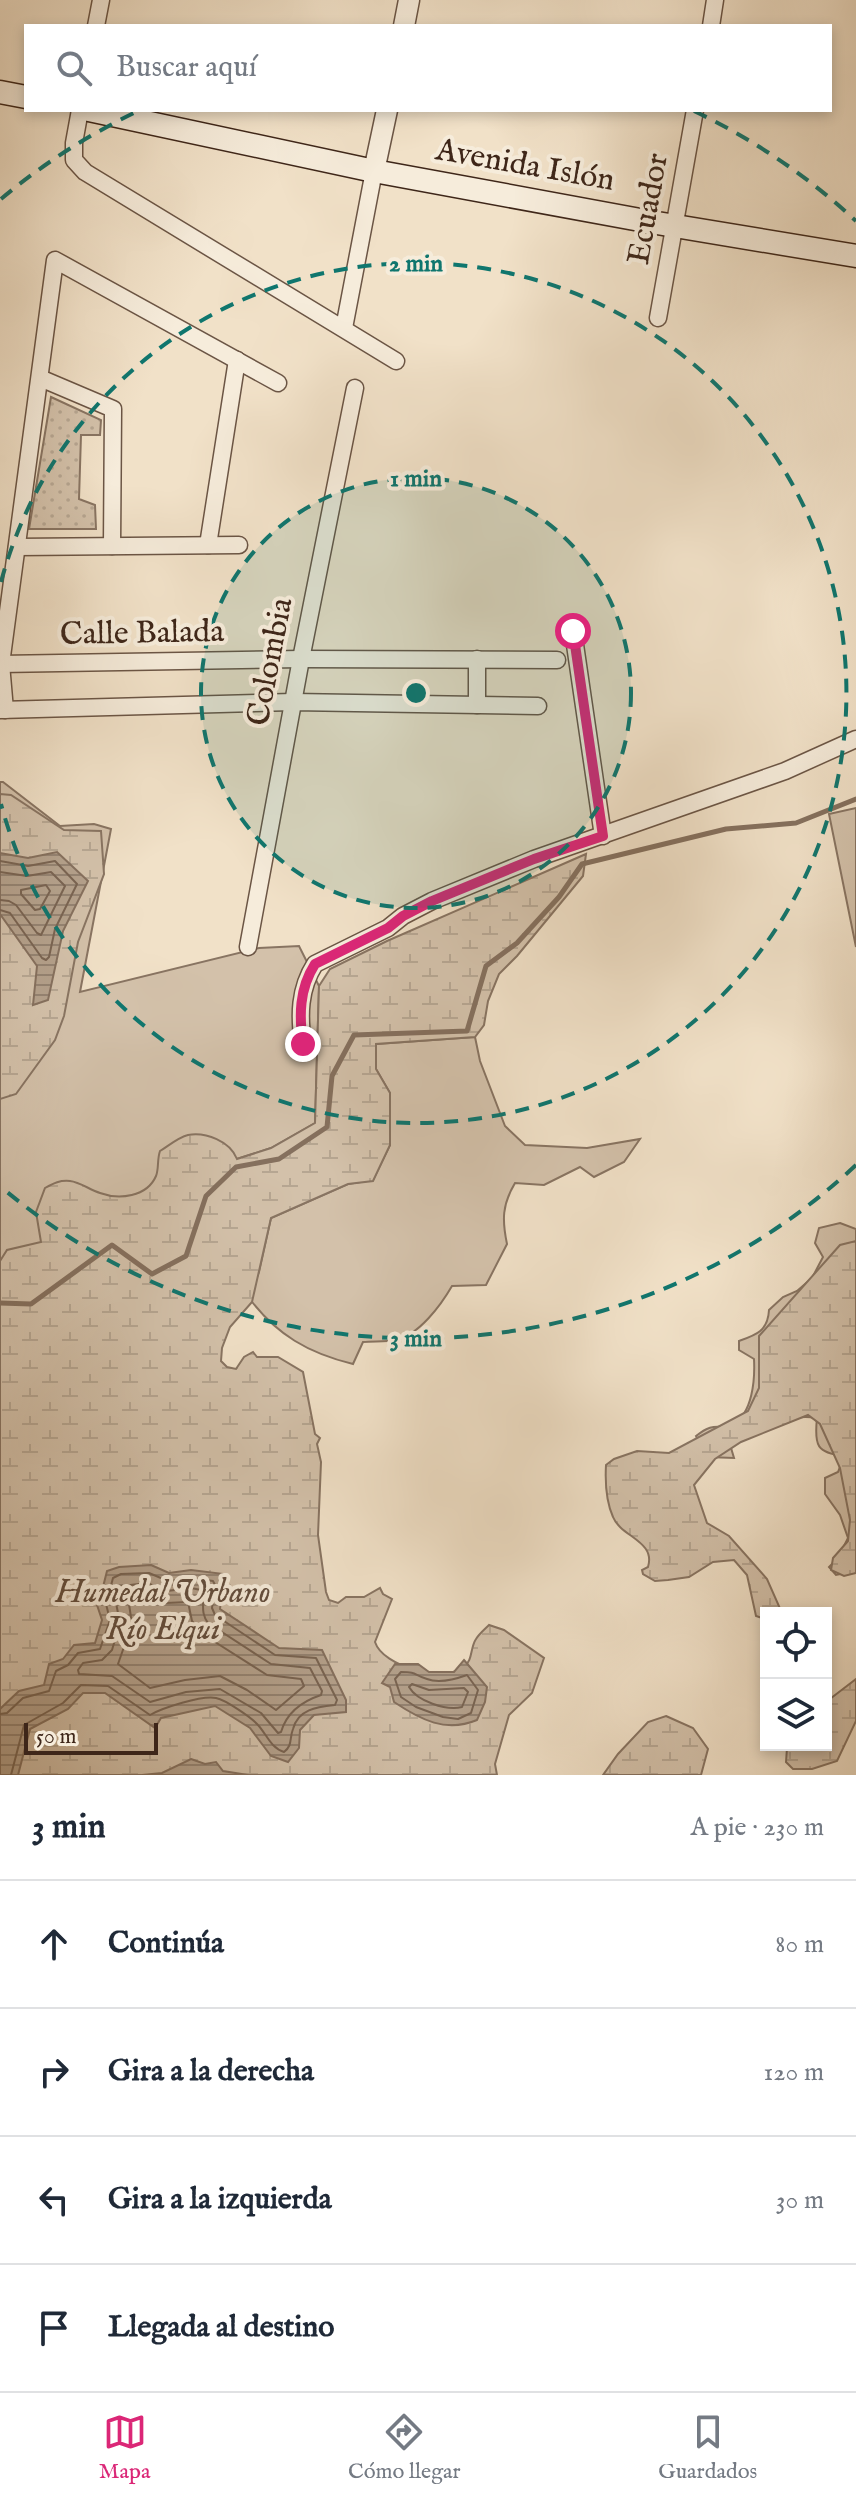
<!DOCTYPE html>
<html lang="es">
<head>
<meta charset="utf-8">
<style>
  body { margin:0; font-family:"IM FELL English",serif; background:#f6f6f7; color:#1f2937 }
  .controls { position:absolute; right:24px; bottom:24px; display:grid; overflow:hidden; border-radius:0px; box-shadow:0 4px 12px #0003 }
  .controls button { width:72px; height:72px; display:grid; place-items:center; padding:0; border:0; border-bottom:2px solid #e0e1e3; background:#fff; color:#1f2937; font:40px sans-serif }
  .scale { position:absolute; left:24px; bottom:20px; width:134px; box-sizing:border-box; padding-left:8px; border:4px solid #3e2619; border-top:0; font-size:22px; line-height:28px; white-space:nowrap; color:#3e2619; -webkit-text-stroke:6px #f6ecdb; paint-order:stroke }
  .stop { position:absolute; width:24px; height:24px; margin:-18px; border:6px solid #db2777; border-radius:50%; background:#fff }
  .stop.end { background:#db2777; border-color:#fff; box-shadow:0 2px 8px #0008 }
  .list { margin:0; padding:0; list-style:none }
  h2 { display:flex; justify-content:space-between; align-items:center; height:104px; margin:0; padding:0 32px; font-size:34px }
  h2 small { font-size:26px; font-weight:400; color:#747a83 }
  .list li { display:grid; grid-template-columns:52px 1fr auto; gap:24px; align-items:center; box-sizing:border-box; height:128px; padding:0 32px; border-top:2px solid #e0e1e3 }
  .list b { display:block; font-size:30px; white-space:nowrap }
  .list em { font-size:26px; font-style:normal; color:#747a83 }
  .icon { flex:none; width:44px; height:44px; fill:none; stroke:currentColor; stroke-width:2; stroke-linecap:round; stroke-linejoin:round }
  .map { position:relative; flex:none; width:856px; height:1775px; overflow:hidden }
  .search { position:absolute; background:#fff; box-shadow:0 4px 12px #0003; left:24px; right:24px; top:24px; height:88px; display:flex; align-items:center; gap:20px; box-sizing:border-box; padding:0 28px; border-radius:0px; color:#747a83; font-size:30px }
  .sheet { height:616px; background:#fff }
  nav { display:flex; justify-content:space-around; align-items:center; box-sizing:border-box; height:112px; border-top:2px solid #e0e1e3; background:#fff; font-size:22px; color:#747a83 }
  nav a { display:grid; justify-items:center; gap:4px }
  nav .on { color:#db2777 }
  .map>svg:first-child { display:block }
</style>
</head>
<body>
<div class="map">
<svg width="856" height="1775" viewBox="0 0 856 1775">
  <defs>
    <pattern id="wetland-marsh" width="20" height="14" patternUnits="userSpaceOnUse" patternTransform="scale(2)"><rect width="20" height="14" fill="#d3c1aa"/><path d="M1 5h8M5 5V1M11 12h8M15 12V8" fill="none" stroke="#b6a692"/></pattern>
    <pattern id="park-dots" width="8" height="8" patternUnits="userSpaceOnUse" patternTransform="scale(2)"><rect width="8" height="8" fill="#d3c1aa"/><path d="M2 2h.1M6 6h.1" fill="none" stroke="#b6a692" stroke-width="1.8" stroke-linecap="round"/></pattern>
    <pattern id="water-rules" width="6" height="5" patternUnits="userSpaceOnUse" patternTransform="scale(2)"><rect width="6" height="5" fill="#b4a18c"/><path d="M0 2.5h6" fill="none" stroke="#948372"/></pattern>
  </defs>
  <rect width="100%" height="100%" fill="#f1e1c8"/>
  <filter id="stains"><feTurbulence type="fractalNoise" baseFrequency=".0025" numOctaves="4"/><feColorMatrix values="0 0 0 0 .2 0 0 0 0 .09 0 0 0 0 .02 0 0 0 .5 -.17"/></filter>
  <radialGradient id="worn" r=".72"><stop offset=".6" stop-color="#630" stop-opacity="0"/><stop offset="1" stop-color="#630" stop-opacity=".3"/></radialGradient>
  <!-- green -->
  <g fill="#d3c1aa" stroke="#887462" stroke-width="2">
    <path d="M0 782H3L60 826 94 824 111 829 80 992 259 948 299 946 319 986 315 1123 271 1148 224 1163 0 1261Z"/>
    <path d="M856 808V947L829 814Z"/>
    <path d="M475 1037 480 1061 505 1126 525 1145 587 1148 640 1139 624 1162 594 1177 580 1167 544 1185 515 1183C502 1205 502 1220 507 1244L486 1285 452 1286C441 1305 419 1335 396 1340 386 1342 374 1341 363 1342L353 1364C308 1353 277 1335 249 1298L259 1272 271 1218 348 1184 373 1180 390 1145V1093L376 1069V1044Z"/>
    <path d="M840 1223 856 1229V1571L836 1575 829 1567 838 1558 848 1538 840 1515 825 1494V1478L838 1472 844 1456C817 1453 814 1446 817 1418 788 1412 756 1431 729 1441L734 1458 707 1457 696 1436C716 1420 718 1431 732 1424 753 1415 755 1378 754 1359L739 1350V1341C756 1335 768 1331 769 1310L783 1297 797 1291 812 1278 823 1257 815 1243 819 1228Z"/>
  </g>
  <!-- wetland -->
  <g fill="url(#wetland-marsh)" stroke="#887462" stroke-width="2">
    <path d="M0 794 11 795 64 830 101 831 104 874 78 942 64 1016 55 1040 16 1094 0 1099Z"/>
    <path d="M586 854 583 876 517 956 499 974 488 1001 484 1025 475 1037 376 1044V1069L390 1093V1145L373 1181 348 1184 271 1218 252 1302 230 1327 222 1348 221 1361 227 1367 236 1369 244 1357 253 1352 257 1357H278L303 1372 315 1434 320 1438 317 1444 321 1462 318 1535 326 1592 329 1600 338 1603 346 1597H364L380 1588 383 1594 392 1599 375 1642C383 1667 444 1683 464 1667 473 1660 470 1648 476 1639 479 1634 485 1629 489 1625L504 1630 544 1658 532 1693 509 1715 495 1764 497 1775H0V1261L7 1250 41 1242 36 1212 45 1188C54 1183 60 1180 70 1181 80 1182 90 1190 100 1193 119 1200 147 1197 156 1176 159 1169 157 1159 160 1151 168 1146 179 1137 188 1135 206 1132 230 1141 237 1159L271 1148 315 1123 319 986 330 969 387 941Z"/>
    <path d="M856 1241V1573L844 1576 831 1570 833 1558 848 1541 850 1520 840 1468 820 1424 808 1415 741 1442 715 1459 694 1485 707 1523 729 1536 767 1579 782 1613H766L765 1619 756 1616 747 1575 734 1560 713 1562 689 1577 668 1580 655 1581 643 1574 642 1570 648 1567C656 1541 621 1537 613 1517 606 1501 605 1483 606 1465L614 1459 637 1451 669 1453 748 1411 759 1388V1336L840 1245Z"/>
    <path d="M856 1679V1721L837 1761 812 1769H793L786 1762 787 1748 790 1745H826V1702Z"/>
    <path d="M666 1716 693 1728 708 1749 701 1775H603L618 1754 648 1722Z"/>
  </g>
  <!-- park -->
  <path fill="url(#park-dots)" stroke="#887462" stroke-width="2" d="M51 397 101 420 100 435H81L79 499 95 505 96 529H29Z"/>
  <!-- water -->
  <g fill="url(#water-rules)" stroke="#85705e" stroke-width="2">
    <path d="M57 852 88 881 63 931 48 1000 33 1005 37 966 0 914V853L28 858Z"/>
    <path d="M151 1565 169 1573 191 1570 224 1574 220 1609 279 1648 322 1650 346 1700V1712L314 1715 300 1730 299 1748 288 1762 271 1756 250 1728 215 1706 161 1718 155 1728 105 1693H83L68 1709 30 1729 18 1775H0V1709L19 1691 44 1685 49 1664 63 1659 74 1645 95 1643 102 1620 94 1596 102 1591 107 1571 119 1567Z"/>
    <path d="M464 1660 487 1687 485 1702 477 1720C446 1733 421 1720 394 1702L390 1687 382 1683 395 1664H418L429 1672H454Z"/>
    <path d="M191 1759 205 1764 216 1762 223 1771 248 1775H142L162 1773Z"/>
  </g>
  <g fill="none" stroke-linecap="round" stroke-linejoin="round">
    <!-- shore -->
    <g stroke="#796452" stroke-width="2">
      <path d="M0 861 28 866 55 861 77 884 55 929 49 957 46 960 42 958 10 913 0 910"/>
      <path d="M0 872 27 876 51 872 65 886 41 935 37 933 16 905 9 901 0 900"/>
      <path d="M46 885 50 891 40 909 35 910 21 894V890Z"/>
      <path d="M147 1583 167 1591 191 1588 201 1590C206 1601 199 1611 208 1623L271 1664 310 1668 322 1691 321 1695C303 1701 287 1711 281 1732L278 1733 261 1713 220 1689 186 1692 150 1702 112 1676 79 1674 78 1670 83 1663 102 1660 112 1650 120 1623 116 1603 122 1586Z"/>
      <path d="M145 1595 166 1603 188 1602 192 1621 204 1635 267 1675 301 1679 304 1686 276 1710 247 1690 220 1676 185 1680 150 1688 118 1664 132 1624 129 1604 131 1598Z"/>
      <path d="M401 1672C418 1672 413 1675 427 1679 440 1684 456 1679 467 1675L478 1690 471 1713 458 1719 443 1717 416 1707 401 1697 395 1679Z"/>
      <path d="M412 1684 429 1690 464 1688 468 1692 462 1707C446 1711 417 1701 409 1687Z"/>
      <path d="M0 1714 7 1713 23 1698 49 1691 56 1671 68 1665 78 1653 100 1649 110 1620 105 1600 109 1593 113 1578 121 1574 149 1573 168 1581 191 1578 213 1581 215 1585 212 1608 215 1615 275 1655 316 1658 337 1700 335 1705C317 1707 298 1709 293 1729 289 1739 293 1745 284 1752 271 1748 267 1735 258 1725 252 1718 226 1700 216 1698 202 1695 162 1708 150 1715L108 1686 81 1685 63 1703 24 1725 11 1775"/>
    </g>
    <!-- stream -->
    <path stroke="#85705e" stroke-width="5" d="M0 1303 31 1304 112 1245 152 1274 186 1256 206 1196 236 1167 279 1159 327 1127 332 1076 354 1035 467 1031 486 966 517 943 559 897 582 864 726 829 796 823 856 799"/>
    <!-- minor casing -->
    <g stroke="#6b5545" stroke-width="19">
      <g id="minor">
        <path d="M96 26 101 0"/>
        <path d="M711 26 715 0"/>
        <path d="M80 110 74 143V160L85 172 396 361"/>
        <path d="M658 318 695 110"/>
        <path d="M344 328 374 171"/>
        <path d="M40 378 113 409 112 546"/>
        <path d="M208 545 237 360"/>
        <path d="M17 547 239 545"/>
        <path d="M573 631 603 836"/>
        <path d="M0 664 301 659 557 660"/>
        <path d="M477 705V659"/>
        <path d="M0 710 293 702 538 706"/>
        <path d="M5 710 1 664 55 260 278 383"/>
        <path d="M248 947 301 659 355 388"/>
        <path d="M303 1044C299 1016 299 989 315 964L388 928 403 916 432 901 534 859 785 771 856 739"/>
      </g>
    </g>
    <!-- tertiary casing -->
    <g stroke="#6b5545" stroke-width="23">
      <g id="tertiary">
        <path d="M404 26 409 0"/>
        <path d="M374 171 387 110"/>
      </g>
    </g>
    <!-- secondary casing -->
    <g stroke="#3e2619" stroke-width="25">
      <g id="secondary">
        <path d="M0 92 26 97"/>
        <path d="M89 110 374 171 651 222 856 256"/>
      </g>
    </g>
    <!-- minor -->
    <use href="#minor" stroke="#f6ecdb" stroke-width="16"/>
    <!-- tertiary -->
    <use href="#tertiary" stroke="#f6ecdb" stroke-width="20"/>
    <!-- secondary -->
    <use href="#secondary" stroke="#f6ecdb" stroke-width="22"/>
  </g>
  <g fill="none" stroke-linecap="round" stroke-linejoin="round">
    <!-- route -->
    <path stroke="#db2777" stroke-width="10" d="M303 1044C299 1016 299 989 315 964L388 928 403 916 432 901 534 859 603 836 573 631"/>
  </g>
  <!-- distance rings -->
  <circle cx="416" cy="693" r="215" fill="#0f766e" fill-opacity=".12"/>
  <g fill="none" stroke="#0f766e" stroke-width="4" stroke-dasharray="14 10">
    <circle cx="416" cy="693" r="215"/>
    <path d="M1 582A430 430 0 1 1 1 804"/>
    <path d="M856 1165A645 645 0 0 1 1 1187M1 199A645 645 0 0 1 138 111M694 111A645 645 0 0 1 856 221"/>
  </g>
  <g text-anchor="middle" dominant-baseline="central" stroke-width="8" stroke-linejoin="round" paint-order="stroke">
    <!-- street labels -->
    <g font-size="32" fill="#3e2619" stroke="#f6ecdb">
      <text transform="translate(525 166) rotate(10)">Avenida Islón</text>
      <text transform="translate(649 209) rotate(-80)">Ecuador</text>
      <text transform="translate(142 634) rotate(-1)">Calle Balada</text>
      <text transform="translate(271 662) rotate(-79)">Colombia</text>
    </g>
    <!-- park labels -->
    <g font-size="32" font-style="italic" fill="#634d3d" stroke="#f6ecdb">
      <text x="163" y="1593">Humedal Urbano<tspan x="163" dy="37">Río Elqui</tspan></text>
    </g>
  </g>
  <circle cx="416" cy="693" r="12" fill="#0f766e" stroke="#f6ecdb" stroke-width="4"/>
  <g font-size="24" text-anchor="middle" font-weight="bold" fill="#0f766e" stroke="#f6ecdb" stroke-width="8" stroke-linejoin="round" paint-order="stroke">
    <text x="416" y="271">2 min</text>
    <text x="416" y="486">1 min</text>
    <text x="416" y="1346">3 min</text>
  </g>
  <rect width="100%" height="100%" filter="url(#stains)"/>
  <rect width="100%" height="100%" fill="url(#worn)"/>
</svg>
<div class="controls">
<button><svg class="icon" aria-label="locate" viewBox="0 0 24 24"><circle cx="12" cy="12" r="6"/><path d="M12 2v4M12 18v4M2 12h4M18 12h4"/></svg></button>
<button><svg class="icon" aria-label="layers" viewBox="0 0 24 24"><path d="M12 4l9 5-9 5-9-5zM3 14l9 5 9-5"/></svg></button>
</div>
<div class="scale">50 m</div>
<div class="stop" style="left:573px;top:631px"></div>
<div class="stop end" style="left:303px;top:1044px"></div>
<div class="search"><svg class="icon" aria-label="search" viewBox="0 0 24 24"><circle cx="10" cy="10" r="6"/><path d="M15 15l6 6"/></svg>Buscar aquí</div>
</div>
<section class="sheet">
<h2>3 min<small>A pie · 230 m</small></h2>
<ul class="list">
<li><svg class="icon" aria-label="ahead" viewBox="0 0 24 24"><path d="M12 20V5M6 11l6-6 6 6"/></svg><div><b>Continúa</b></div><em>80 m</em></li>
<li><svg class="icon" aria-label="right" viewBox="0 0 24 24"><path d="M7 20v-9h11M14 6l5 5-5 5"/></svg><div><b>Gira a la derecha</b></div><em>120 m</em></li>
<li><svg class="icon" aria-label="left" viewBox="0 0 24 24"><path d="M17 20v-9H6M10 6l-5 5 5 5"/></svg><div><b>Gira a la izquierda</b></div><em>30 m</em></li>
<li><svg class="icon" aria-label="arrive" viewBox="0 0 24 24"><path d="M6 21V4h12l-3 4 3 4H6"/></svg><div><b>Llegada al destino</b></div></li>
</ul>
</section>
<nav>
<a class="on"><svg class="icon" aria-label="map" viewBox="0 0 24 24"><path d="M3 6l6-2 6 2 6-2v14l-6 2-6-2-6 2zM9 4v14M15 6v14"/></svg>Mapa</a>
<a><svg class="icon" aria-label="directions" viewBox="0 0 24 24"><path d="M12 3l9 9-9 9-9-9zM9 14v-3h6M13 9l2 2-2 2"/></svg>Cómo llegar</a>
<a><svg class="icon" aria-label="saved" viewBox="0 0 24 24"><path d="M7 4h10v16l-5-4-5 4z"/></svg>Guardados</a>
</nav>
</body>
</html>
